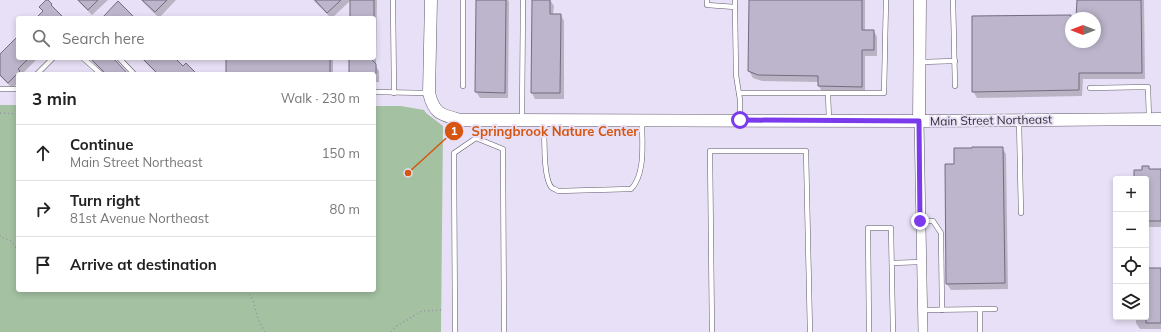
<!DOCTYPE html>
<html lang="en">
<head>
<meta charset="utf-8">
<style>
  body { margin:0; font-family:Mulish,sans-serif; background:#f6f6f6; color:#222 }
  .controls { position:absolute; right:12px; bottom:12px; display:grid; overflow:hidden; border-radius:4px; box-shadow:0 2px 6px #0003 }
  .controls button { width:36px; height:36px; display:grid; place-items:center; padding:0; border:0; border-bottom:1px solid #e0e0e0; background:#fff; color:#222; font:20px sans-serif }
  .compass { position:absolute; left:1065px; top:12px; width:36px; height:36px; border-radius:50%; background:#fff; box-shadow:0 2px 6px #0003; rotate:270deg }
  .stop { position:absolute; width:12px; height:12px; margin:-9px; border:3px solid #7c3aed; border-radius:50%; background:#fff }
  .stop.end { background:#7c3aed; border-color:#fff; box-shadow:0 1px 4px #0008 }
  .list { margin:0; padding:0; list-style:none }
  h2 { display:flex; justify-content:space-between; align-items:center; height:52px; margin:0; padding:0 16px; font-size:17px }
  h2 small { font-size:13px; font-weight:400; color:#767676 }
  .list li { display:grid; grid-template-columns:26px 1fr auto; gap:12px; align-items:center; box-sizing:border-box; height:56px; padding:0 16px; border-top:1px solid #e0e0e0 }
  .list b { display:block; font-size:15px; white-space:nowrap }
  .list p { margin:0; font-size:13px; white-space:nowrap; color:#767676 }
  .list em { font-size:13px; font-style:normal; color:#767676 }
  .icon { flex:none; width:22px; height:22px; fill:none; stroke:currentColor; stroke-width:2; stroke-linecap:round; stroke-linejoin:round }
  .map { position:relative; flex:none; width:1161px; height:332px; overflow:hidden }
  .search { position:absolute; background:#fff; box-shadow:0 2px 6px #0003; left:16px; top:16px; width:360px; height:44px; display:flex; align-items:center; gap:10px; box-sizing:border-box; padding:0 14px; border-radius:4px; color:#767676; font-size:15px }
  .panel { position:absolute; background:#fff; box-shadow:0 2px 6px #0003; left:16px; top:72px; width:360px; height:220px; border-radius:4px }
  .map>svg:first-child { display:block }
</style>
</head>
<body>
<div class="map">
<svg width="1161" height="332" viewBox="0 0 1161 332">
  <rect width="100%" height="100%" fill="#e8e0f6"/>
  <!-- green -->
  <path fill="#a4c1a2" d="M0 105H18V290H374V106H401L424 110 426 113 443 126 441 332H0Z"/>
  <!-- shadow -->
  <g fill="#0003" fill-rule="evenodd">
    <path d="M77 0H108L92 15Z"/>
    <path d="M141 0H176L159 18Z"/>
    <path d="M313 0H351L332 18H331Z"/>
    <path d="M351 0H377L376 66 379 71V82H374V74H350V58H374V18H351Z"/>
    <path d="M477 0H508L509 2 508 98H480L476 92Z"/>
    <path d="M533 0H550L554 6 553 15H561L564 21V99H535L532 93Z"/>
    <path d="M750 0H865V31H874L877 37V56H865V93L822 92 819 86V82L762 81 753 78 749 71Z"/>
    <path d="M1078 0H1144L1145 79H1083L1082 96 977 98 973 91V17L1077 16ZM1071 18H1095V42H1071Z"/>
    <path d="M18 37V58H38L22 74H18V83L12 88 0 76V55Z"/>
    <path d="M89 58H111L127 74H105Z"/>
    <path d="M141 58H174L183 67 194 74H157Z"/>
    <rect x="227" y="58" width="106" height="16"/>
    <path d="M1002 148 1006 154 1008 289 951 290 947 284 955 165Z"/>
    <path d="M1150 170H1161V227H1146V179H1135Z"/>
    <path d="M1146 269H1161V329H1140L1136 323V317H1146Z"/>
  </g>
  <!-- building -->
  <g fill="#bdb5cb" stroke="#736c80">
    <path d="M46 0H48L52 4 51 5 64 18H36L43 11 39 7Z"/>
    <path d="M78 0H98L88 10Z"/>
    <path d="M142 0H167L155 12Z"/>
    <path d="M315 0H341L327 13Z"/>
    <rect x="350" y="0" width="24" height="18"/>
    <path d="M476 0H506L505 93 475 92Z"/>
    <path d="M532 0H550V14H561L560 93H531Z"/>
    <path d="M749 0H862V30H874V50H862V87L818 86V76L758 75 748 71Z"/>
    <path d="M1077 0H1141L1142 73H1079V90L972 92V16L1071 15V42H1095V18H1076Z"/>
    <path d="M118 1 135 18H102Z"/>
    <path d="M18 36V58H29L18 69 20 71 8 83 0 75V54Z"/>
    <path d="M90 58H113L128 74H105L103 71Z"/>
    <path d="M142 58H175L183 66 186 63 197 74H158Z"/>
    <rect x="226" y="58" width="104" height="16"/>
    <path d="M349 58H370L376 64V74H349Z"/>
    <path d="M972 147H1003L1005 283 946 284 945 164H954V148H972Z"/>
    <path d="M1142 166H1149V169H1161V221H1146V179H1134V170H1142Z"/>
    <rect x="1146" y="268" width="15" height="55"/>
  </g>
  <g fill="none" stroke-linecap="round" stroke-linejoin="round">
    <!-- lane casing -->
    <g stroke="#60596c" stroke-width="5.5">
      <g id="lane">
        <path d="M393 0 394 93"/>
        <path d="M707 0V5L735 7 736 75 740 100V120"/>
        <path d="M735 0V7"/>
        <path d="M953 0 955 86"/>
        <path d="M83 58 101 74"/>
        <path d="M119 58 134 74"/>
        <path d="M921 62 955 61"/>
        <path d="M37 74 53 58"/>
        <path d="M463 86V0"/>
        <path d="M1090 88 1148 87 1149 119"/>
        <path d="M0 89H18"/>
        <path d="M374 92 428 93"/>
        <path d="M739 93H884L886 0"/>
        <path d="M828 93 829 121"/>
        <path d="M522 120 523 0"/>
        <path d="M1019 120 1021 213"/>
        <path d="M545 122C544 135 543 179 552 188 553 188 558 191 558 191L631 189C646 174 642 141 642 121"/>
        <path d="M476 138 503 149 504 332"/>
        <path d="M476 138 477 120"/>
        <path d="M920 221H933L941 233 942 310"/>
        <path d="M892 263 921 262"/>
        <path d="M922 310 995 309"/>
        <path d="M980 310V332"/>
        <path d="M455 332 454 153 476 138"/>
        <path d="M712 332 710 151H806L810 332"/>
        <path d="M869 332 868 228H891L893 332"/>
      </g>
    </g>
    <!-- street casing -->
    <g stroke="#60596c" stroke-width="10">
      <path id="street" d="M919 121 923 332"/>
    </g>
    <!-- secondary casing -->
    <g stroke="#60596c" stroke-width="13">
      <g id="secondary">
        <path d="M431 0 429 93C434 114 441 115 461 120L919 121 1161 119"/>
        <path d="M919 121 920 0"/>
      </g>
    </g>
    <!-- path -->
    <g stroke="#9791a1" stroke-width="1.5" stroke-dasharray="1 3" stroke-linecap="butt">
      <path d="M0 113 18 114"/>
      <path d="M0 235 1 237 11 241 18 250"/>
      <path d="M244 290H247L253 300 258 319 265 332"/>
      <path d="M391 332 395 327 422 311 441 310"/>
    </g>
    <!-- lane -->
    <use href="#lane" stroke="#fff" stroke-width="4.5"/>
    <!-- street -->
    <use href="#street" stroke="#fff" stroke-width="9"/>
    <!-- secondary -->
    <use href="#secondary" stroke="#fff" stroke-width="12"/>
  </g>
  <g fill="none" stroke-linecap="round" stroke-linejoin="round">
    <!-- route -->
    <path stroke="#7c3aed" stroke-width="5" d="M740 120 919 121 920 221"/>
  </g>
  <g text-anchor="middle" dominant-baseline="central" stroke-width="4" stroke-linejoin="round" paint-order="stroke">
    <!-- street labels -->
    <g font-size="12" fill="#312e36" stroke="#e8e0f6">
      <text transform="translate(991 120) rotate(-1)">Main Street Northeast</text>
    </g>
  </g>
  <!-- callouts -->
  <path fill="none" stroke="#d65510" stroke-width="1.5" d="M408 173L454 131"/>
  <g fill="#d65510" stroke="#e8e0f6" stroke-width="1.5">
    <circle cx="408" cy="173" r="4"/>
    <circle cx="454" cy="131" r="10"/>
  </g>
  <g font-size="12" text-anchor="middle" font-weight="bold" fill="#fff">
    <text x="454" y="135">1</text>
  </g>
  <g font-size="13" text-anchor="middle" font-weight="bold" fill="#d65510" stroke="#e8e0f6" stroke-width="4" stroke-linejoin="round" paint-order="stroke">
    <text x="555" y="136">Springbrook Nature Center</text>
  </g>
</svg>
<div class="controls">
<button>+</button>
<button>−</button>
<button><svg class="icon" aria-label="locate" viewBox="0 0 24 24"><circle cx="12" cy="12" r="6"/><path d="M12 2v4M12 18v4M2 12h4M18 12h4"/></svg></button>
<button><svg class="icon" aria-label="layers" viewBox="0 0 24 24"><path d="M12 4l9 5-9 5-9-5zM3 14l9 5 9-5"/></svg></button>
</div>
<svg class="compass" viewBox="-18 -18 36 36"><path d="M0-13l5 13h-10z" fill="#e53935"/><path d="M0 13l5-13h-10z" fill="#767676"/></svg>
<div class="stop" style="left:740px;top:120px"></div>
<div class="stop end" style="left:920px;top:221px"></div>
<div class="search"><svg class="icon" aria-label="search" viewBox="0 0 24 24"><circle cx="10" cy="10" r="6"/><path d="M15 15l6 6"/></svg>Search here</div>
<section class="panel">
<h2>3 min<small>Walk · 230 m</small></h2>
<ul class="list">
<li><svg class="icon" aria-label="ahead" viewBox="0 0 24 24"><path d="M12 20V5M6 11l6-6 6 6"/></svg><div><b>Continue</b><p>Main Street Northeast</p></div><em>150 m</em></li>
<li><svg class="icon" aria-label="right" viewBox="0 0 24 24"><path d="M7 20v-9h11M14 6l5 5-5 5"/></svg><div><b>Turn right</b><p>81st Avenue Northeast</p></div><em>80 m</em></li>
<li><svg class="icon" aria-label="arrive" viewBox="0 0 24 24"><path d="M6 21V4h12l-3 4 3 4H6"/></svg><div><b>Arrive at destination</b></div></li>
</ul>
</section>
</div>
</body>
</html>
